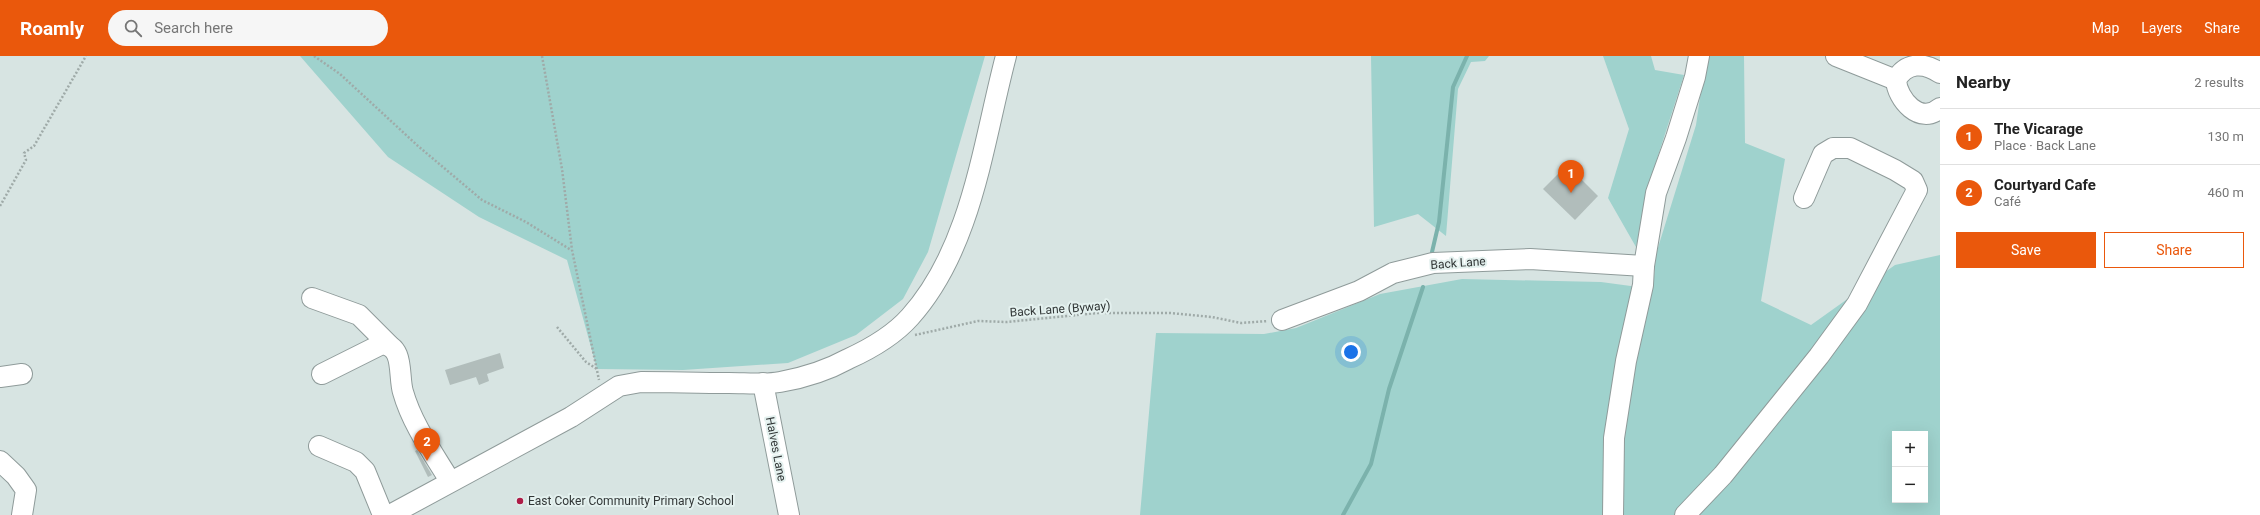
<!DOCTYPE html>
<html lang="en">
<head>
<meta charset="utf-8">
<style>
  body { margin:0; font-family:Roboto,sans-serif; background:#f6f6f6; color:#222 }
  .controls { position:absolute; right:12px; bottom:12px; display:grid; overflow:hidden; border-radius:0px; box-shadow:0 4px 16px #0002 }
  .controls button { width:36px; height:36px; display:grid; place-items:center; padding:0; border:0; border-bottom:1px solid #e0e0e0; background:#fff; color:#222; font:20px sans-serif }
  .you { position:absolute; left:1351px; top:296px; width:14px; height:14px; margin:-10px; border:3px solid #fff; border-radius:50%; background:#1a73e8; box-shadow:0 0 0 6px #1a73e833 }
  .badge { display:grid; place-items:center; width:26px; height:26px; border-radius:50%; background:#ea580c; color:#fff; font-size:13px; font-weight:700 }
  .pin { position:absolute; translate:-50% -33px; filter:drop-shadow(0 1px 2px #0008) }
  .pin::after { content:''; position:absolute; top:21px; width:14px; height:12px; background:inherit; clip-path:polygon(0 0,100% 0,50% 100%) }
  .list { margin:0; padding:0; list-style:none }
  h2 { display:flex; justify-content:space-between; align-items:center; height:52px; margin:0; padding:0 16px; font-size:17px }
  h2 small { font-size:13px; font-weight:400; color:#767676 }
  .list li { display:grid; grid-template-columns:26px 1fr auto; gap:12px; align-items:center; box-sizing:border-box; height:56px; padding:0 16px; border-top:1px solid #e0e0e0 }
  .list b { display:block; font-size:15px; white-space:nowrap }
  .list p { margin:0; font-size:13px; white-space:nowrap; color:#767676 }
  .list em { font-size:13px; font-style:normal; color:#767676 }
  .actions { display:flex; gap:8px; padding:12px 16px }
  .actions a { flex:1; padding:9px 0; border:1px solid #ea580c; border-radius:0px; text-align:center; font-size:14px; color:#ea580c }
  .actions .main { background:#ea580c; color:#fff }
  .icon { flex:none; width:22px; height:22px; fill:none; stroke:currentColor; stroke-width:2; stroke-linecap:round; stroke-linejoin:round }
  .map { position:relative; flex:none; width:1940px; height:459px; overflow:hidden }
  header { display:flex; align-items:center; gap:24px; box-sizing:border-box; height:56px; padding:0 20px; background:#ea580c; color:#fff }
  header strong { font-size:19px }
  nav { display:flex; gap:22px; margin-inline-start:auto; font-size:14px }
  .search { width:280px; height:36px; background:#f6f6f6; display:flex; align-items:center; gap:10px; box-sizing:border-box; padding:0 14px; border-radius:22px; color:#767676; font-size:15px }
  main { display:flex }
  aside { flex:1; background:#fff }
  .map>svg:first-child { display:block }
</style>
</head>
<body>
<header>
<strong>Roamly</strong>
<div class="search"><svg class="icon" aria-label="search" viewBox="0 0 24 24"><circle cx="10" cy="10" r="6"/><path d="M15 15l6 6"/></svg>Search here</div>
<nav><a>Map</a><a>Layers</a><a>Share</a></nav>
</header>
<main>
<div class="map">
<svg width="1940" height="459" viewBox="0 0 1940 459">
  <rect width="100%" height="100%" fill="#d7e4e2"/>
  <!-- green -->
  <g fill="#9fd2cd" fill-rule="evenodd">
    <path d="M300 0H985L928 196 903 243 856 279 788 307 683 314 597 313 567 204 479 161 388 101Z"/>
    <path d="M1371 0H1489L1485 5 1471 6 1458 33 1446 180 1418 158 1374 171Z"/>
    <path d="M1603 0H1651L1655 14 1684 19 1648 131 1636 191 1608 142 1629 73Z"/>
    <path d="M1706 0H1744L1745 87 1785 103 1761 245 1811 269 1895 209 1940 199V459H1140L1156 277 1264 278 1296 272 1380 238 1462 223 1601 226 1653 233 1656 198 1696 69ZM1895 378H1925V444H1895Z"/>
  </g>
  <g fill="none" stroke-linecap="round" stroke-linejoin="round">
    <!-- stream -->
    <g stroke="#7bb2ac" stroke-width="4">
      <path d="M1432 196 1439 166 1453 31 1467 0"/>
      <path d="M1343 459 1371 408 1389 333 1423 231"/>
    </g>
  </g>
  <!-- building -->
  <g fill="#b1bdbb">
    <path d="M1567 109 1598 140 1575 164 1543 133Z"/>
    <path d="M500 297 504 312 487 318 489 325 479 329 476 321 450 329 445 314Z"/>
    <path d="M417 394 432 419 428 421 415 395Z"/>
  </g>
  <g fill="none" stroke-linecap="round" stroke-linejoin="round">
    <!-- minor casing -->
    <g stroke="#8f9b9a" stroke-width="22">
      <g id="minor">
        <path d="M1836 0 1896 24"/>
        <path d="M1940 17C1924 6 1906 6 1896 24 1897 43 1920 70 1940 52"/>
        <path d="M312 242 359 259 389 289"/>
        <path d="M1282 264 1359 235 1393 217 1433 207 1530 203 1644 210"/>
        <path d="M322 318 382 288C405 290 398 320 403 336 412 368 433 397 450 425"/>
        <path d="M0 321 22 318"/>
        <path d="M763 327 789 459"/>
        <path d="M319 390 356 406 365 415 383 459"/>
        <path d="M0 405 16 420 26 434 22 459"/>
        <path d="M390 459 571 361 619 330 641 326C670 326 699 327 729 327 746 327 763 329 780 326 803 322 828 314 848 303 870 293 894 279 910 261 972 192 983 87 1006 0"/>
        <path d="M1613 459 1614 382 1626 305 1643 229 1644 210 1656 137 1676 82 1695 21 1699 0"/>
        <path d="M1685 459 1723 419 1819 300 1857 248 1917 134 1913 125 1895 114 1850 92H1833L1823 98 1804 142"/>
      </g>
    </g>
    <!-- path -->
    <g stroke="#9faaa8" stroke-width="2.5" stroke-dasharray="2 2" stroke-linecap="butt">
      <path d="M314 0 340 18 418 90 482 144 526 166 571 194"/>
      <path d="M542 0 562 113 572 194 599 324"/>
      <path d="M0 150 26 104 24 97 34 90 86 0"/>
      <path d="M557 271 586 306 597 313"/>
      <path d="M915 279 978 265 1007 266 1097 257H1170L1212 261 1241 267 1268 265"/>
    </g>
    <!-- minor -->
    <use href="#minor" stroke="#fff" stroke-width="20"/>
  </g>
  <!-- markers -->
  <circle fill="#ae1c47" stroke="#e4f1ef" stroke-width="1.5" cx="520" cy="445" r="4"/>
  <g text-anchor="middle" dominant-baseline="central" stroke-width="4" stroke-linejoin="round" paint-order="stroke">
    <!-- street labels -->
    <g font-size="12" fill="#323737" stroke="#e4f1ef">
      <text transform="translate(1458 207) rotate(-4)">Back Lane</text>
      <text transform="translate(1060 253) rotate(-4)">Back Lane (Byway)</text>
      <text transform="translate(776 393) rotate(79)">Halves Lane</text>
    </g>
    <!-- poi labels -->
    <g font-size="12" fill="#323737" stroke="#e4f1ef" text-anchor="start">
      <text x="528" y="445">East Coker Community Primary School</text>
    </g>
  </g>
</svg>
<div class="controls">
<button>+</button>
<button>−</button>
</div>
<div class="you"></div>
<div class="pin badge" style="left:1571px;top:137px">1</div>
<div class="pin badge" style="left:427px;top:405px">2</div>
</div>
<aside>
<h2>Nearby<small>2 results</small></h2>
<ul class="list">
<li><span class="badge">1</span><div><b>The Vicarage</b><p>Place · Back Lane</p></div><em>130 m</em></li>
<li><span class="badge">2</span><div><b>Courtyard Cafe</b><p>Café</p></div><em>460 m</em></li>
</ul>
<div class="actions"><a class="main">Save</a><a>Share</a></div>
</aside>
</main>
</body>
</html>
